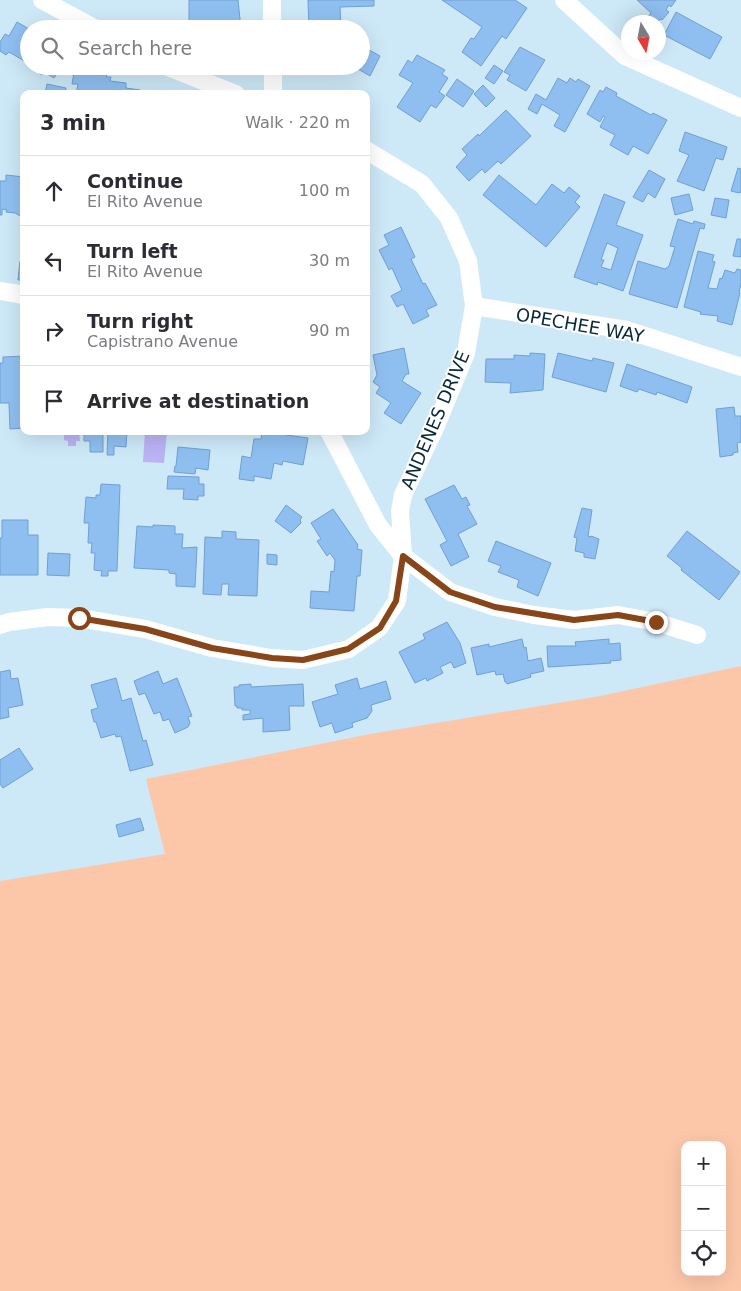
<!DOCTYPE html>
<html lang="en">
<head>
<meta charset="utf-8">
<style>
  body { margin:0; font-family:"DejaVu Sans",sans-serif; background:#f7f7f7; color:#2b2b33 }
  .controls { position:absolute; right:15px; bottom:15px; display:grid; overflow:hidden; border-radius:10px; box-shadow:0 5px 20px #0002 }
  .controls button { width:45px; height:45px; display:grid; place-items:center; padding:0; border:0; border-bottom:1px solid #e1e1e2; background:#fff; color:#2b2b33; font:25px sans-serif }
  .compass { position:absolute; left:621px; top:15px; width:45px; height:45px; border-radius:50%; background:#fff; box-shadow:0 5px 20px #0002; rotate:170deg }
  .stop { position:absolute; width:15px; height:15px; margin:-11px; border:4px solid #884517; border-radius:50%; background:#fff }
  .stop.end { background:#884517; border-color:#fff; box-shadow:0 1px 5px #0008 }
  .list { margin:0; padding:0; list-style:none }
  h2 { display:flex; justify-content:space-between; align-items:center; height:65px; margin:0; padding:0 20px; font-size:21px }
  h2 small { font-size:16px; font-weight:400; color:#7c7c81 }
  .list li { display:grid; grid-template-columns:32px 1fr auto; gap:15px; align-items:center; box-sizing:border-box; height:70px; padding:0 20px; border-top:1px solid #e1e1e2 }
  .list b { display:block; font-size:19px; white-space:nowrap }
  .list p { margin:0; font-size:16px; white-space:nowrap; color:#7c7c81 }
  .list em { font-size:16px; font-style:normal; color:#7c7c81 }
  .icon { flex:none; width:28px; height:28px; fill:none; stroke:currentColor; stroke-width:2; stroke-linecap:round; stroke-linejoin:round }
  .map { position:relative; flex:none; width:741px; height:1291px; overflow:hidden }
  .search { position:absolute; background:#fff; box-shadow:0 5px 20px #0002; left:20px; top:20px; width:350px; height:55px; display:flex; align-items:center; gap:12px; box-sizing:border-box; padding:0 18px; border-radius:28px; color:#7c7c81; font-size:19px }
  .panel { position:absolute; background:#fff; box-shadow:0 5px 20px #0002; left:20px; top:90px; width:350px; height:345px; border-radius:10px }
  .map>svg:first-child { display:block }
</style>
</head>
<body>
<div class="map">
<svg width="741" height="1291" viewBox="0 0 741 1291">
  <rect width="100%" height="100%" fill="#cde8f7"/>
  <!-- green -->
  <path fill="#fcc7a9" fill-rule="evenodd" d="M741 666V1291H0V881L165 854 146 779 370 734 600 696ZM685 1145H722V1272H685Z"/>
  <!-- water -->
  <g fill="#bbb3f3">
    <path d="M64 431H79L80 441H76V446H68V441L64 440Z"/>
    <path d="M145 431H167L164 463 143 462Z"/>
  </g>
  <!-- building -->
  <g fill="#8fbff1" stroke="#719fd0" fill-rule="evenodd">
    <path d="M189 0H238L241 29H189Z"/>
    <path d="M308 0H374V6L340 7 341 29H309Z"/>
    <path d="M442 0H515L527 8 506 39 502 36 481 66 462 52 471 38 474 39 482 27Z"/>
    <path d="M637 0H676L671 7 669 5 666 10 669 12 662 20 660 19 658 22H648L645 20 651 13Z"/>
    <path d="M676 12 722 37 710 59 664 35Z"/>
    <path d="M17 22 29 29V66H61L54 78 44 72 42 75 27 65 28 63 9 52 6 55 0 51V42L5 34 9 36Z"/>
    <path d="M362 46 380 56 370 76 353 66H361Z"/>
    <path d="M520 47 545 60 526 91 507 80 510 75 504 72Z"/>
    <path d="M417 55 445 70 442 74 448 78 439 92 445 96 436 108 431 105 420 122 397 107 413 83 399 75 408 60 412 63Z"/>
    <path d="M494 65 503 71 494 84 485 78Z"/>
    <path d="M75 66H94V70L107 73 106 77H111L110 81 126 83V88L140 90V94H76L78 84H72Z"/>
    <path d="M558 78 567 83 570 78 576 82 578 79 590 86 565 132 554 126 560 115 542 104 537 114 528 109 536 94 546 100Z"/>
    <path d="M457 79 474 91 463 107 446 95Z"/>
    <path d="M47 84 66 88 65 94H45Z"/>
    <path d="M483 85 495 98 486 107 474 94Z"/>
    <path d="M606 87 617 93 616 96 651 115 653 113 667 120 648 154 633 146 628 155 610 145 615 135 600 127 605 117 603 116 600 122 587 114 600 90 603 92Z"/>
    <path d="M506 110 531 136 501 164 498 161 485 173 482 169 469 181 456 167 467 155 462 149 478 134 479 136Z"/>
    <path d="M685 132 727 147 723 160 716 158 704 191 677 181 689 155 679 151Z"/>
    <path d="M738 168 741 169V192L739 193 731 191Z"/>
    <path d="M649 170 665 179 655 198 648 193 643 202 633 197Z"/>
    <path d="M6 175 24 177V218L15 213 6 212 7 210 2 209V215H0V181H6Z"/>
    <path d="M499 175 536 205 552 184 564 193 569 187 580 196 575 202 580 207 546 247 483 195Z"/>
    <path d="M604 194 625 202 616 225 643 235 623 291 598 282 597 285 574 277ZM607 243 618 248 611 270 601 267 604 260H601Z"/>
    <path d="M689 194 693 210 675 215 671 198Z"/>
    <path d="M715 198 729 200 726 218 711 215Z"/>
    <path d="M678 219 693 224 694 221 705 224 704 229 700 228 677 308 629 294 638 261 665 269 669 266 675 247 670 246Z"/>
    <path d="M401 227 415 257 411 259 423 284 425 283 437 305 426 310 429 316 413 324 403 304 397 307 391 296 402 290 392 268 389 270 379 250 389 245 384 235Z"/>
    <path d="M737 239H741V257L733 256Z"/>
    <path d="M698 251 714 255 712 261 715 262 708 288 717 289 720 278 722 279 725 270 735 273 737 269 741 270V284L739 292 740 293 732 325 717 321 718 316 700 314 701 312 684 307Z"/>
    <path d="M20 261 24 262V280H18Z"/>
    <path d="M404 348 409 374H406L402 381 421 393 401 424 384 413 391 403 376 393 380 387 373 382 377 375 373 355Z"/>
    <path d="M530 353 545 354 543 390 510 393 511 383 485 382 486 359H514V355L530 356Z"/>
    <path d="M558 353 592 361 593 358 614 363 606 392 552 377Z"/>
    <path d="M24 356V428L10 429 9 403H0V363H3V357Z"/>
    <path d="M627 364 692 387 687 403 657 392 656 395 639 389 637 392 620 386Z"/>
    <path d="M734 407 735 416H741V442L737 443 738 452 733 453V455L720 457 716 409Z"/>
    <path d="M84 431H103V452H90V441H84Z"/>
    <path d="M108 431H127L126 447 114 446V455H107Z"/>
    <path d="M262 431H286V435L308 438 303 465 283 461 282 465 274 463 271 479 254 476V481L239 479 242 456 251 458 254 439H261Z"/>
    <path d="M178 447 210 450 208 470 196 468 195 474 174 472 175 466H176Z"/>
    <path d="M168 476 199 477V484H204V496H198V500L183 499 184 489H167Z"/>
    <path d="M101 484 120 485 117 571H108V576H101L102 571 94 570 95 553H91L92 543H88L89 523H84L86 497 96 498V495H100Z"/>
    <path d="M454 485 462 499 466 497 470 505 467 506 477 524 458 534 469 557 451 566 440 545 447 541 425 499Z"/>
    <path d="M286 505 302 517 300 520 301 523 291 533 275 521Z"/>
    <path d="M582 508 592 510 588 536 591 537V536L599 539 595 559 584 557V553L575 551 577 538 574 537Z"/>
    <path d="M333 509 358 545 357 549 362 550 360 576H357L354 611 310 608 311 591 329 592 331 571 334 572 335 560 330 553 327 556 317 541 321 539 311 523Z"/>
    <path d="M2 520H28V535H38V575H0V538H2Z"/>
    <path d="M153 525 175 526V534H183L182 548 197 547 195 587 176 586V574L169 573V570L134 568 137 526 153 527Z"/>
    <path d="M222 531 236 532V539L259 540 257 596 228 595 229 584H222L221 595 203 594 205 537 222 538Z"/>
    <path d="M687 531 740 572 719 600 681 570 682 568 667 556Z"/>
    <path d="M496 541 551 563 538 596 517 587 519 580 498 572 501 566 488 561Z"/>
    <path d="M48 553 70 554 69 576 47 575Z"/>
    <path d="M267 554 277 555V565L267 564Z"/>
    <path d="M447 622 460 643 466 663 454 668 451 662 440 667 443 673 427 681 426 678 415 683 399 652 425 639 423 634Z"/>
    <path d="M522 639 524 648 526 647 528 661 541 658 544 671 530 674 531 677 507 684 506 682H505L503 674 496 675 495 671 477 675 471 648 489 644V647Z"/>
    <path d="M609 639V644L620 643 621 660 610 661 611 663 548 667 547 646H576L575 642Z"/>
    <path d="M10 670 11 679 18 678 23 705 8 708 9 717 0 719V672Z"/>
    <path d="M158 671 163 684 177 678 192 716 188 717 190 723 188 727 175 733 169 719 163 721 160 712 154 714 145 693 139 695 134 681Z"/>
    <path d="M116 678 122 701 131 698 143 741 146 740 153 765 130 771 121 736 116 737 115 734 101 738 96 722H94L91 710 98 708 91 685Z"/>
    <path d="M357 678 360 689 386 681 391 699 371 705 372 711 367 718 352 723 353 727 335 733 332 723 320 727 312 702 338 694 335 685Z"/>
    <path d="M251 684V687L303 684 304 706H289L290 730 263 732V718L243 720V715L250 714V710H242V708H237V706H235L234 687H239V685Z"/>
    <path d="M19 748 33 769 3 788 0 784V760Z"/>
    <path d="M140 818 144 830 119 837 116 825Z"/>
  </g>
  <g fill="none" stroke-linecap="round" stroke-linejoin="round">
    <!-- street -->
    <g stroke="#fff" stroke-width="18">
      <path d="M42 0 96 29"/>
      <path d="M272 0V29"/>
      <path d="M564 0 625 56 741 108"/>
      <path d="M165 66 236 94"/>
      <path d="M273 66V94"/>
      <path d="M0 291 24 295"/>
      <path d="M474 306 627 330 741 367"/>
      <path d="M329 431 378 525 403 556 450 592 495 607 534 615 574 620 618 615 656 622 697 635"/>
      <path d="M0 625 9 622 48 617 79 618 145 629 212 648 271 658 303 660 349 649 379 628 397 601 403 556 400 511 403 495 435 428 466 353 474 306 468 261 449 218 422 184 366 150"/>
    </g>
  </g>
  <g fill="none" stroke-linecap="round" stroke-linejoin="round">
    <!-- route -->
    <path stroke="#884517" stroke-width="6" d="M79 618 145 629 212 648 272 658 303 660 348 649 380 628 396 601 403 556 450 592 495 607 574 620 618 615 656 622"/>
  </g>
  <g text-anchor="middle" dominant-baseline="central" stroke-width="4" stroke-linejoin="round" paint-order="stroke">
    <!-- street labels -->
    <g font-size="18" fill="#092936" stroke="#fff">
      <text transform="translate(580 325) rotate(10)">OPECHEE WAY</text>
      <text transform="translate(435 420) rotate(-67)">ANDENES DRIVE</text>
    </g>
  </g>
</svg>
<div class="controls">
<button>+</button>
<button>−</button>
<button><svg class="icon" aria-label="locate" viewBox="0 0 24 24"><circle cx="12" cy="12" r="6"/><path d="M12 2v4M12 18v4M2 12h4M18 12h4"/></svg></button>
</div>
<svg class="compass" viewBox="-18 -18 36 36"><path d="M0-13l5 13h-10z" fill="#e53935"/><path d="M0 13l5-13h-10z" fill="#7c7c81"/></svg>
<div class="stop" style="left:79px;top:618px"></div>
<div class="stop end" style="left:656px;top:622px"></div>
<div class="search"><svg class="icon" aria-label="search" viewBox="0 0 24 24"><circle cx="10" cy="10" r="6"/><path d="M15 15l6 6"/></svg>Search here</div>
<section class="panel">
<h2>3 min<small>Walk · 220 m</small></h2>
<ul class="list">
<li><svg class="icon" aria-label="ahead" viewBox="0 0 24 24"><path d="M12 20V5M6 11l6-6 6 6"/></svg><div><b>Continue</b><p>El Rito Avenue</p></div><em>100 m</em></li>
<li><svg class="icon" aria-label="left" viewBox="0 0 24 24"><path d="M17 20v-9H6M10 6l-5 5 5 5"/></svg><div><b>Turn left</b><p>El Rito Avenue</p></div><em>30 m</em></li>
<li><svg class="icon" aria-label="right" viewBox="0 0 24 24"><path d="M7 20v-9h11M14 6l5 5-5 5"/></svg><div><b>Turn right</b><p>Capistrano Avenue</p></div><em>90 m</em></li>
<li><svg class="icon" aria-label="arrive" viewBox="0 0 24 24"><path d="M6 21V4h12l-3 4 3 4H6"/></svg><div><b>Arrive at destination</b></div></li>
</ul>
</section>
</div>
</body>
</html>
